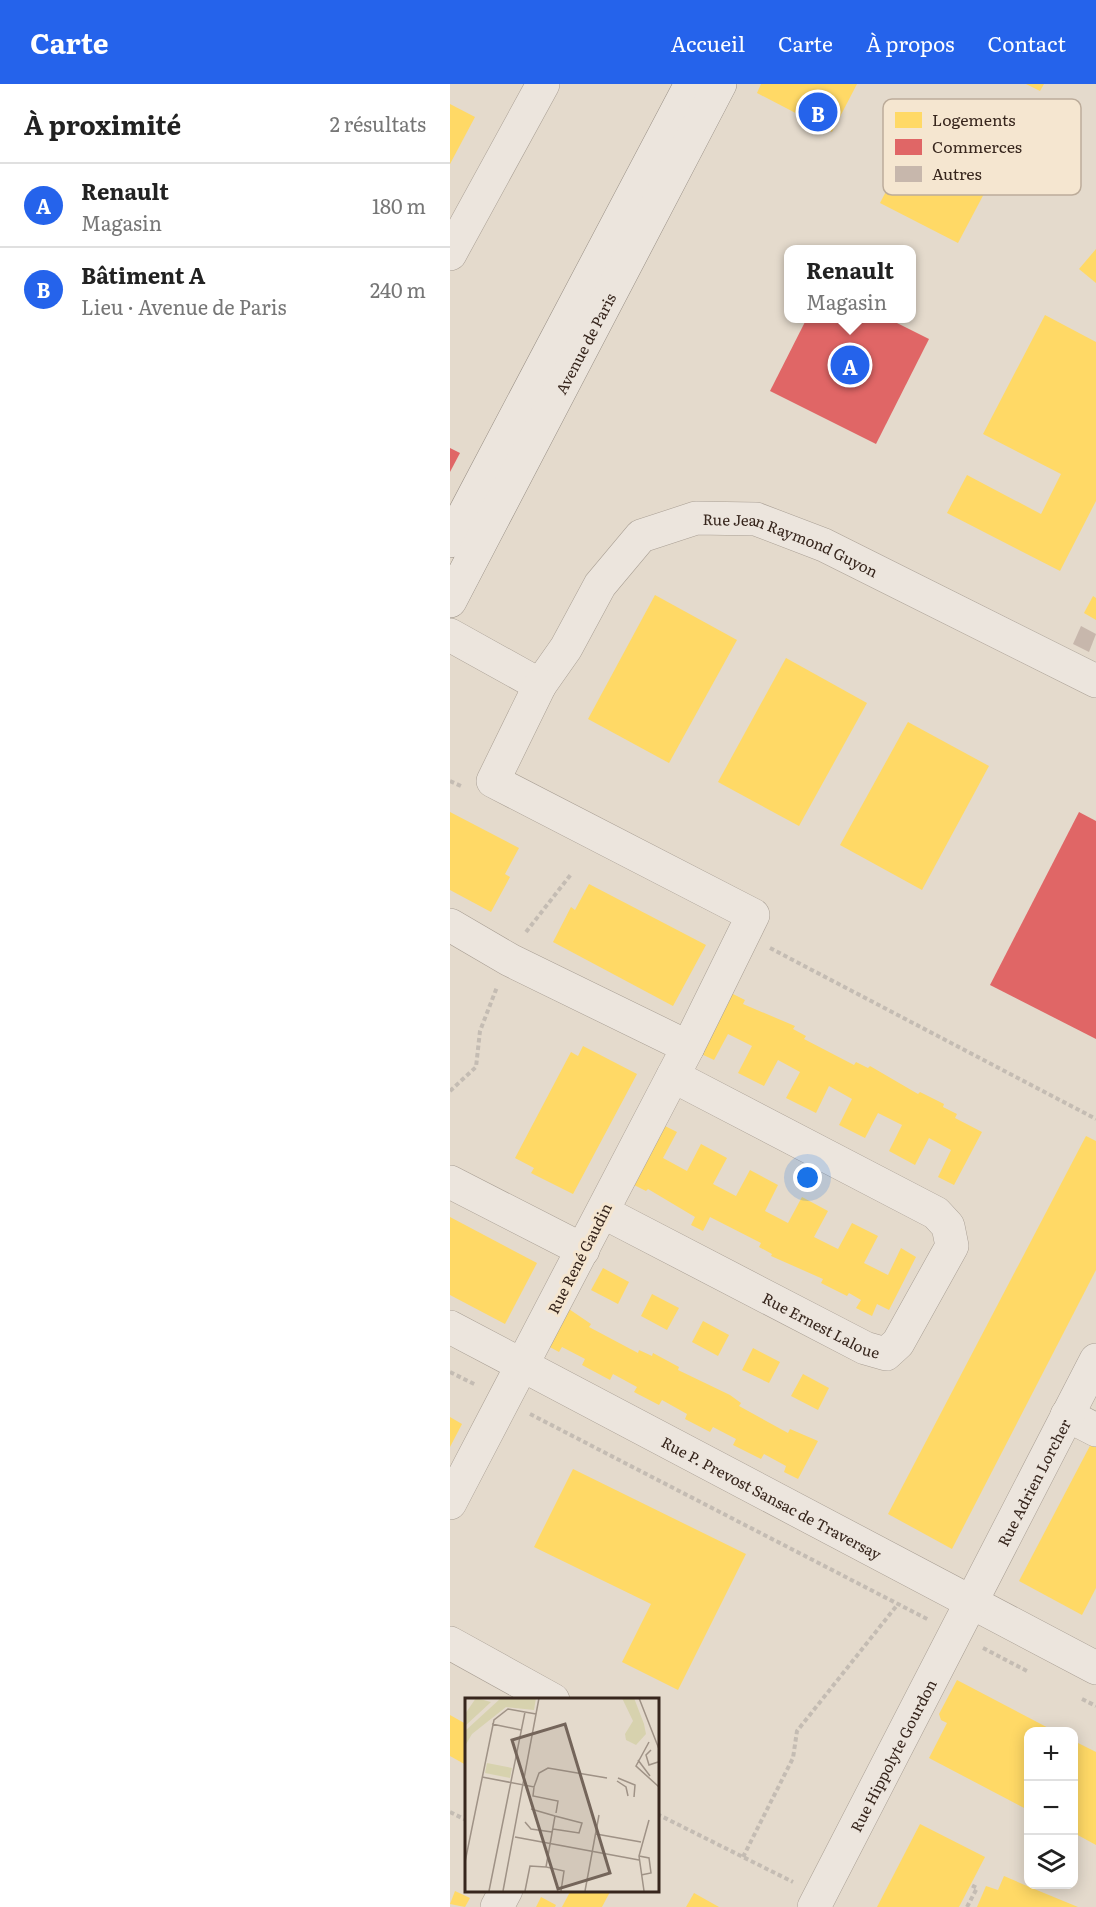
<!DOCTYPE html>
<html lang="fr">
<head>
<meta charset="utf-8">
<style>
  body { margin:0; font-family:Literata,serif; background:#f2f2f2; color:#222 }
  .controls { position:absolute; right:18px; bottom:18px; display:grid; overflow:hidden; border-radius:12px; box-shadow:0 3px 15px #0003 }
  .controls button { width:54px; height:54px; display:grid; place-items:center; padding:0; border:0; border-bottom:2px solid #e0e0e0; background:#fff; color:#222; font:30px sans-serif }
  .you { position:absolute; left:358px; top:1094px; width:21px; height:21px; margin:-15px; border:4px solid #fff; border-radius:50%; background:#1a73e8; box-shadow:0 0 0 9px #1a73e833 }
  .badge { display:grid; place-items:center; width:39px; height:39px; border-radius:50%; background:#2563eb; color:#fff; font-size:20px; font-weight:700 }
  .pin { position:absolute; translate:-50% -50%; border:3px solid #fff; box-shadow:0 2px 6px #0006 }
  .popup { position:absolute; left:334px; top:161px; width:132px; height:78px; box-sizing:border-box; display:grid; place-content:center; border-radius:12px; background:#fff; filter:drop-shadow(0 2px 4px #0005); font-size:20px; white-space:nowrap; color:#767676 }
  .popup b { font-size:22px; color:#222 }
  .popup::after { content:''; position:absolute; left:50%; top:100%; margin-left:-12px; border:12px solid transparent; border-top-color:#fff }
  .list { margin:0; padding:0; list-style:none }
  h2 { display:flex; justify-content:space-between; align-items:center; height:78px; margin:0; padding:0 24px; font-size:26px }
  h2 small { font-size:20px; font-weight:400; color:#767676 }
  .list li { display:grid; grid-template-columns:39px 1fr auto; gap:18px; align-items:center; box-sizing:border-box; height:84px; padding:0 24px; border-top:2px solid #e0e0e0 }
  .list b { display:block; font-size:22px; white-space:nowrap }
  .list p { margin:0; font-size:20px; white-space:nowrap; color:#767676 }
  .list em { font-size:20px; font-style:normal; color:#767676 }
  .icon { flex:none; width:33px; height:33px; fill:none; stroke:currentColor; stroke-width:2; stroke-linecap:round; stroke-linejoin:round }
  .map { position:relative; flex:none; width:646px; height:1823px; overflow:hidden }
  header { display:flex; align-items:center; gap:36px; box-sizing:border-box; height:84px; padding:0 30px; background:#2563eb; color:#fff }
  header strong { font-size:28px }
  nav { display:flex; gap:33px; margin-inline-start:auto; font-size:21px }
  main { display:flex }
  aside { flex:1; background:#fff }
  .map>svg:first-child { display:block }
</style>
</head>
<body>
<header>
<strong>Carte</strong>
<nav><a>Accueil</a><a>Carte</a><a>À propos</a><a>Contact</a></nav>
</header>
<main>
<aside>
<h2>À proximité<small>2 résultats</small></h2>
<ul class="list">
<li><span class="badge">A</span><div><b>Renault</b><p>Magasin</p></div><em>180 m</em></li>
<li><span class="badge">B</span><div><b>Bâtiment A</b><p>Lieu · Avenue de Paris</p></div><em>240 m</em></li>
</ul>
</aside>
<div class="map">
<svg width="646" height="1823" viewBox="0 0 646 1823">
  <rect width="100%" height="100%" fill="#e4dacc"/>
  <!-- homes -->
  <g fill="#ffd966">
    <path d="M311 0H407L382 48 307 9Z"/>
    <path d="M576 0H594L590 7Z"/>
    <path d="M0 20 25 33 0 80Z"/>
    <path d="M468 46 546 87 508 159 430 119Z"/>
    <path d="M646 165V199L629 185Z"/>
    <path d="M595 231 646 258V417L610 487 497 429 517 391 591 430 611 390 533 350Z"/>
    <path d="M205 511 287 556 219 679 138 635Z"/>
    <path d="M643 512 646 514V536L634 529Z"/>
    <path d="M336 574 417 619 349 742 268 698Z"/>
    <path d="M458 638 539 682 472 806 390 761Z"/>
    <path d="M0 728 69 764 55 790 60 793 41 828 0 806Z"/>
    <path d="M139 800 256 861 223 922 103 858 121 823 125 826Z"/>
    <path d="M281 909 295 916 293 920 345 942 343 945 356 952 354 955 404 981 406 978 418 984 420 982 468 1010 470 1008 494 1020 493 1023 507 1030 505 1034 532 1048 504 1101 488 1093 501 1066 479 1054 465 1081 439 1067 452 1041 428 1029 415 1054 389 1041 402 1015 379 1002 366 1029 336 1014 350 988 328 976 314 1002 288 989 302 962 278 950 264 976 249 969Z"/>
    <path d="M133 962 187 990 123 1110 81 1089 84 1084 65 1074 121 968 128 972Z"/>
    <path d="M211 1040 227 1048 213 1074 237 1087 251 1060 277 1074 263 1100 286 1112 300 1086 328 1101 315 1127 338 1139 352 1113 378 1127 364 1153 388 1165 402 1139 428 1152 414 1179 438 1191 451 1164 466 1173 439 1226 427 1220 422 1232 406 1224 411 1216 399 1209 397 1212 371 1199 373 1195 321 1172 322 1170 309 1163 311 1159 260 1133 253 1147 241 1141 245 1133 198 1105 196 1107 180 1099Z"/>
    <path d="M636 1052 646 1057V1186L502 1465 438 1430Z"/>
    <path d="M0 1133 87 1179 55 1240 0 1211Z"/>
    <path d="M153 1184 179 1198 168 1220 141 1206Z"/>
    <path d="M202 1210 229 1224 217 1246 191 1232Z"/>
    <path d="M116 1223 141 1240 139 1243 188 1269 189 1266 202 1272 203 1269 229 1283 228 1286 280 1311 291 1319 289 1322 338 1349 340 1345 368 1357 348 1395 334 1388 336 1382 314 1370 311 1375 283 1361 286 1355 263 1343 260 1348 235 1335 237 1330 212 1316 209 1321 184 1308 187 1303 163 1290 160 1296 132 1281 135 1275 112 1263 109 1268 96 1261Z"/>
    <path d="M253 1237 279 1251 268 1272 242 1258Z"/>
    <path d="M303 1264 330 1278 319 1299 292 1286Z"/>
    <path d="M353 1290 379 1304 368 1326 341 1312Z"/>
    <path d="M0 1333 12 1340 0 1363Z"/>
    <path d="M643 1356 646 1358V1504L632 1531 569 1497Z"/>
    <path d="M123 1385 296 1470 228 1606 172 1578 201 1520 84 1463Z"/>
    <path d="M507 1596 606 1648H578V1726L479 1674 497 1639 491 1636 489 1630Z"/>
    <path d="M0 1631 16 1640V1681L0 1672Z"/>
    <path d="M624 1657 646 1668V1761L624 1749Z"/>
    <path d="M470 1740 535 1773 509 1823H427Z"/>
    <path d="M554 1792 577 1802 628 1823H527L536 1802 548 1806Z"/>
    <path d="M121 1806H161L152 1823H112Z"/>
    <path d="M5 1807 20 1814 15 1823 0 1820Z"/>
    <path d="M244 1809 269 1823H236Z"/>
    <path d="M91 1813 106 1821 105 1823H86Z"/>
  </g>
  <!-- shops -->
  <g fill="#e06666">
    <path d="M357 234H437L479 255 426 360 320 307Z"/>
    <path d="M0 364 10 369 0 388Z"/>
    <path d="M629 728 646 737V955L540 901Z"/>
  </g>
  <!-- building -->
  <path fill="#c7b7ac" d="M631 542 646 550 639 568 623 560Z"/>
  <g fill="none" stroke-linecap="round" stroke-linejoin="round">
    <!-- street casing -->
    <g stroke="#a99f94" stroke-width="34">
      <g id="street">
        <path d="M0 170 93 0"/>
        <path id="s1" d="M0 551 90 601 116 564 150 501 191 452 246 434 306 435 374 461 646 597"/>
        <path d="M90 601 43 697 303 831 238 963"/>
        <path d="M0 841 60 876 238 963 0 1419"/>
        <path d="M0 1098 133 1166"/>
        <path id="s2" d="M153 1128 415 1264 436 1270 448 1259 502 1162 498 1142 486 1129 223 992"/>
        <path id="s3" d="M0 1243 646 1584"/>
        <path d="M617 1331 646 1346"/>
        <path d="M0 1559 103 1616"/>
        <path d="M47 1823 56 1806"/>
        <path id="s4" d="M364 1823 646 1276"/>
      </g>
    </g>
    <!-- secondary casing -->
    <g stroke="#988f85" stroke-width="34">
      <g id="secondary">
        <path d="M0 457 241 0"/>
        <path id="s5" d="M0 517 270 0"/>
      </g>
    </g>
    <!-- path -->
    <g stroke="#c4bcb3" stroke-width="4" stroke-dasharray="4.5 3" stroke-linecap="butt">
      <path d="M0 697 13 703"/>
      <path d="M76 848 122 789"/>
      <path d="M320 864 646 1035"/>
      <path d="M0 1007 26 983 30 947 47 903"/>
      <path d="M0 1288 26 1301"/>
      <path d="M80 1330 479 1536"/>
      <path d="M533 1564 577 1587"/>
      <path d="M632 1615 646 1622"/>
      <path d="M0 1728 16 1736"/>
      <path d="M207 1730 343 1798"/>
      <path d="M293 1773 343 1674 347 1647 448 1520"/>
      <path d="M517 1823 527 1804 521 1801"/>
    </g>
    <!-- street -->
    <use href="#street" stroke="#ece5dd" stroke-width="33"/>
    <!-- secondary -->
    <use href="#secondary" stroke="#ece5dd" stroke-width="33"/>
  </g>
  <g text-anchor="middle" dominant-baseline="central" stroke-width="6" stroke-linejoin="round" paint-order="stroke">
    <!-- street labels -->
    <g font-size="15" fill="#37261d" stroke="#f5e6d0">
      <text stroke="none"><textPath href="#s5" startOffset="291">Avenue de Paris</textPath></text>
      <text stroke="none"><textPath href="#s1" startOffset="441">Rue Jean Raymond Guyon</textPath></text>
      <text transform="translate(129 1174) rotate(-63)">Rue René Gaudin</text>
      <text stroke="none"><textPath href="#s2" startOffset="246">Rue Ernest Laloue</textPath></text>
      <text stroke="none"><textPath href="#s4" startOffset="478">Rue Adrien Lorcher</textPath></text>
      <text stroke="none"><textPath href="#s3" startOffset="364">Rue P. Prevost Sansac de Traversay</textPath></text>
      <text stroke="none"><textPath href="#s4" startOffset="171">Rue Hippolyte Gourdon</textPath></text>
    </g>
  </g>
  <!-- overview -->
  <g transform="translate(15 1614)">
    <rect width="194" height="194" fill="#e4dacc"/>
    <path d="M11 0 26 4 0 28V16ZM36 0H71L69 12 41 9 7 36 0 48V33ZM157 0H169L179 26 181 36 171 47 161 42 160 36 168 23ZM22 65 47 70 45 80 20 75Z" fill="#d7d2ae"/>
    <path fill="none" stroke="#9f9286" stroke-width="1.5" d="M174 0 194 51M27 26 56 32M184 44 171 68 194 89M186 52 181 57 184 67 193 64M173 62 185 78M17 79 69 89 74 75 83 70 142 80M153 80 170 87 169 99M152 83 161 89 163 98M69 89 68 98 93 103 91 115M66 111 90 118M90 118 81 169 99 173 96 193M60 124 66 131 87 134M88 131 114 135 117 125 90 118M131 136 176 144M50 139 174 162M174 158 184 160 186 175 176 177M0 164 29 22 43 11 71 16M24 193 60 14M38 193 74 0M60 193 65 168 81 169M120 193 134 117M179 193 174 158 184 122"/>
    <path fill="#74655a" fill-opacity="0.15" stroke="#74655a" stroke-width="3" d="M100 26 145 175 93 191 47 42Z"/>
    <rect width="194" height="194" fill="none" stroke="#37261d" stroke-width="3"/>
  </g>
  <!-- legend -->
  <rect x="433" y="15" width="198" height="96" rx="9" fill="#f5e6d0" stroke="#bcac9a" stroke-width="1.5"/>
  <rect x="445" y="28" width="27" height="16" fill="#ffd966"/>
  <rect x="445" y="55" width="27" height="16" fill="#e06666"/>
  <rect x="445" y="82" width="27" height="16" fill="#c7b7ac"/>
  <g font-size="16" fill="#37261d">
    <text x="482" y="42">Logements</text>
    <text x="482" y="69">Commerces</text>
    <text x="482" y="96">Autres</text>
  </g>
</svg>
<div class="controls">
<button>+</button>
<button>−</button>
<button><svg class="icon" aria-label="layers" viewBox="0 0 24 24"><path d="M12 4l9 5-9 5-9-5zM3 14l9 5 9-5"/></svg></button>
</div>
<div class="you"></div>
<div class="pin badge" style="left:400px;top:281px">A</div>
<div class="popup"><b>Renault</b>Magasin</div>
<div class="pin badge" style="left:368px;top:28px">B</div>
</div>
</main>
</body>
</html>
